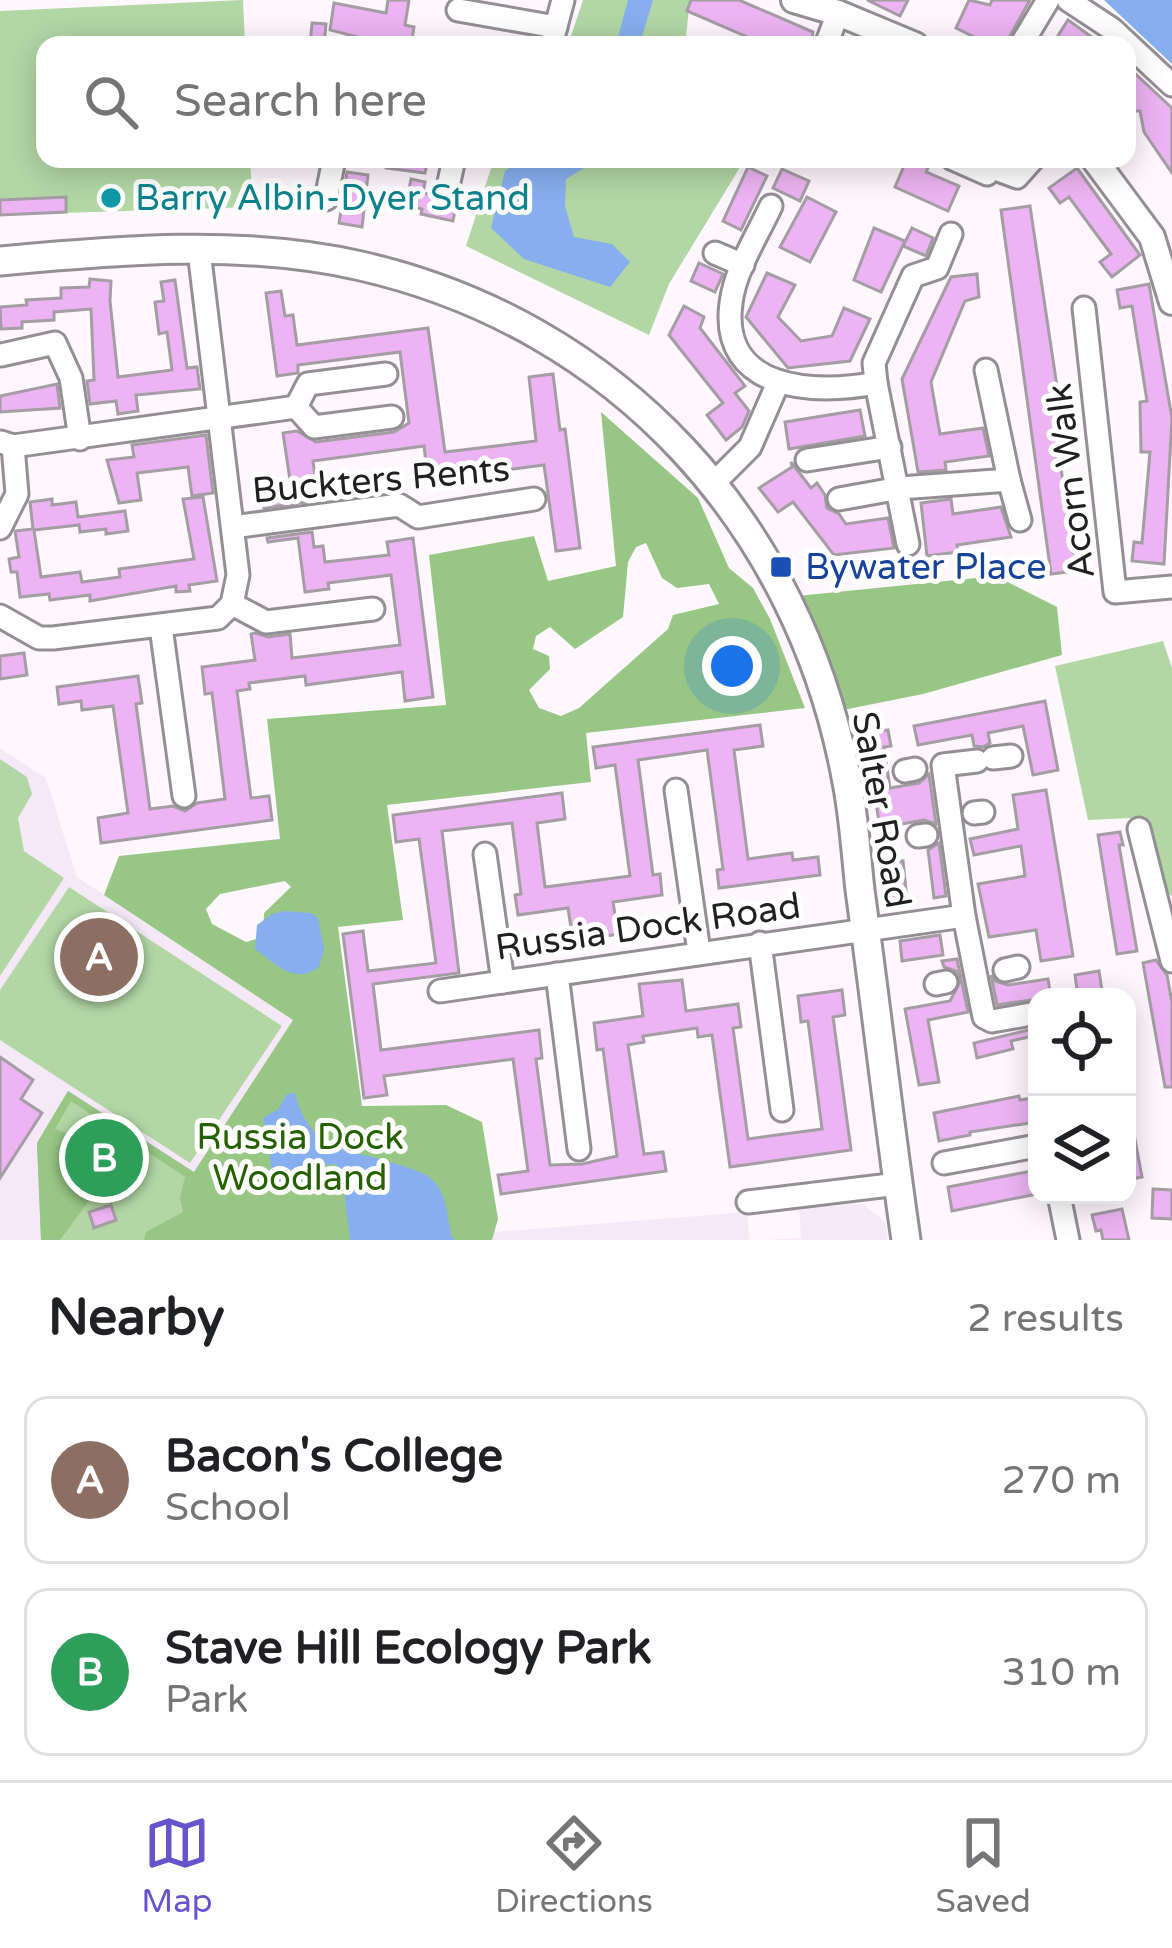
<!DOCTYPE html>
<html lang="en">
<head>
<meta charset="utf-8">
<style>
  body { margin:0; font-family:"Varela Round",sans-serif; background:#f2f2f2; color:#202124 }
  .controls { position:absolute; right:36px; bottom:36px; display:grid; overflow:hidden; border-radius:24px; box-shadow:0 6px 30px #0003 }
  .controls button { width:108px; height:108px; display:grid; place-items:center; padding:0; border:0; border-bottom:3px solid #e0e0e0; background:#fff; color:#202124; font:60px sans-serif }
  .you { position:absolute; left:732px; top:666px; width:42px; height:42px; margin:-30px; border:9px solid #fff; border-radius:50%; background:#1a73e8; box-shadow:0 0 0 18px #1a73e833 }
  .badge { display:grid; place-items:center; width:78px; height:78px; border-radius:50%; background:#6754cd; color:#fff; font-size:39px; font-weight:700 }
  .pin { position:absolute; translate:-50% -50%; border:6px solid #fff; box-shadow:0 3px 12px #0006 }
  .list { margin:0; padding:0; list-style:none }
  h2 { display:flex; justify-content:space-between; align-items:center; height:156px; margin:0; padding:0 48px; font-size:51px }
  h2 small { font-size:39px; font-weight:400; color:#757577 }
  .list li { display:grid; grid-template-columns:78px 1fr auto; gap:36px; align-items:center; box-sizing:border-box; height:168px; margin:0 24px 24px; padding:0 24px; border:3px solid #e0e0e0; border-radius:24px }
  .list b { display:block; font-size:45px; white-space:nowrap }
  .list p { margin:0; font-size:39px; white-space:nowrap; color:#757577 }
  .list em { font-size:39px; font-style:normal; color:#757577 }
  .icon { flex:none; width:66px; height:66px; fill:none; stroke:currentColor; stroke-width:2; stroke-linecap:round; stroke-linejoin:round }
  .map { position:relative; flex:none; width:1172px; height:1240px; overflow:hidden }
  .search { position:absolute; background:#fff; box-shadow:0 6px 30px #0003; left:36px; right:36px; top:36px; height:132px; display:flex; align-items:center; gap:30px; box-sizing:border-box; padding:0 42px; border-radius:24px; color:#757577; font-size:45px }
  .sheet { height:540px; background:#fff }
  nav { display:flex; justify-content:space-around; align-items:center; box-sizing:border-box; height:168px; border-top:3px solid #e0e0e0; background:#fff; font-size:33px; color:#757577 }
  nav a { display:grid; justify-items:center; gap:6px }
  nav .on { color:#6754cd }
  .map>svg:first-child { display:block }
</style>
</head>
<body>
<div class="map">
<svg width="1172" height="1240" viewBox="0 0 1172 1240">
  <rect width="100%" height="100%" fill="#fef8fe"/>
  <!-- built -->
  <g fill="#f5e9f7">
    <path d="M0 748 46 778 77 877 294 1019 194 1173 68 1092 37 1143 41 1240H0Z"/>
    <path d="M862 1204 886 1222 888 1240H765L801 1238 799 1208Z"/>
    <path d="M747 1212 750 1240H492L494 1232Z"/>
  </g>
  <!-- green -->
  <g fill="#b2d7a5">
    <path d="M243 0 245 45H45V159H250L253 207 0 215V11Z"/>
    <path d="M583 0H690L685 45H568Z"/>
    <path d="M494 159H745L669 284 649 335 466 246Z"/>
    <path d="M1163 641 1172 668V896L1138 872 1131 818 1088 820 1055 666Z"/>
    <path d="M0 759 27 777 32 794 18 818 24 851 64 878 0 976Z"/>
    <path d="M69 887 282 1026 190 1163 0 1040V990Z"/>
    <path d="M68 1091 194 1173 252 1240H41L37 1143Z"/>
  </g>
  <!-- forest -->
  <g fill="#97c685" fill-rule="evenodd">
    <path d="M601 412 698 498 729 568 753 588 770 619 805 708 586 733 591 782 387 805 403 920 338 927 362 1106 446 1105 482 1122 498 1219 492 1240H144L146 1232 183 1212 180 1197 185 1177 71 1101 55 1129 100 1146 111 1171 60 1240H41L37 1143 68 1091 194 1172 293 1020 104 895 119 856 280 839 267 719 446 705 429 555 534 536 548 581 616 566ZM646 543 662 578 677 588 709 584 719 604 673 615 668 629 579 708 561 716 539 708 529 690 550 669 549 656 533 649 536 636 550 627 575 649 623 617 628 562 636 547ZM285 881 291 887 264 913 263 937 246 942 212 924 206 909 220 894Z"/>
    <path d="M996 576 1057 607 1062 655 923 694 843 710 797 596Z"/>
  </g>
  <!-- water -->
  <g fill="#87afef">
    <path d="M628 0H653L640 43 618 37Z"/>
    <path d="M1104 0H1172V64Z"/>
    <path d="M521 159H599L566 179 565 206 574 237 612 244 630 262 610 287 524 259 491 228 505 171Z"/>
    <path d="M285 911 311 913 318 918 324 949 319 967C294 985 277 965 255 949L257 925 272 914Z"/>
    <path d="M295 1093C310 1155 352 1148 403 1166 414 1170 428 1173 436 1184 447 1198 448 1220 452 1238L456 1240H350L343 1183 346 1175 335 1164 316 1166 288 1187 274 1183 263 1118 278 1109 287 1094Z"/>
  </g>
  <!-- building -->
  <g fill="#ecb4f2" stroke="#a49da4" stroke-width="3">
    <path d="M388 0H409L405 25 414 27 411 45H388L330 30 334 3 386 13Z"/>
    <path d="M691 0H739L813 32 811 45H766L687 11Z"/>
    <path d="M867 0H908L900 16Z"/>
    <path d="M969 0 990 5 992 0H1030L1006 43 995 38 992 45H968L972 36 956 28Z"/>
    <path d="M1068 20 1103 45H1052Z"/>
    <path d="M312 23 326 24 324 45H310Z"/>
    <path d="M1127 66 1172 108V173L1144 132 1140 111H1127Z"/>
    <path d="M386 159H428L425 173 386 168Z"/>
    <path d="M907 159H932L926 172 959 186 948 211 895 187Z"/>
    <path d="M748 167 767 176 741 230 723 221Z"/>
    <path d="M1077 168 1140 255 1112 277 1100 262 1111 254 1069 197 1060 203 1049 188Z"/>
    <path d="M782 169 809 181 800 201 773 188Z"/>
    <path d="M347 172 368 175 362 227 339 223Z"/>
    <path d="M411 179 425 182 423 193 457 199 453 221 421 214 422 209 406 205Z"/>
    <path d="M66 197V212L0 215V200Z"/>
    <path d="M807 197 836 212 810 262 780 247Z"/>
    <path d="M1030 206 1068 460 1060 461 1073 552 1080 551 1083 570 1051 574 1001 210Z"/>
    <path d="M874 228 905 241 881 292 854 280Z"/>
    <path d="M912 228 933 238 926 256 903 246Z"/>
    <path d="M699 263 723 274 715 292 691 281Z"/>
    <path d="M767 273 795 285 778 317 801 341 832 336 844 308 870 319 850 361 788 368 746 317Z"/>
    <path d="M977 274 979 297 965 301 931 382 940 434 983 428 989 456 945 462 946 470 918 472 902 379 951 277Z"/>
    <path d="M90 279 111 281 110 301 118 377 172 370 167 332 159 334 155 302 164 301 161 282 175 280 187 368 197 367 200 389 136 395 138 411 118 414 116 401 90 404 87 381 94 380 91 309 54 312V320L22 322V328L1 329 0 307 27 305 26 300 61 298V288L89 287Z"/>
    <path d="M1149 284 1172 418 1164 564 1132 561 1134 542 1142 543 1150 452H1141L1140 402 1147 401 1132 306 1120 308 1117 290Z"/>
    <path d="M281 291 285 316 293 315 297 345 428 328 445 452 536 441 529 377 553 374 560 430 565 429 580 548 556 551 544 465 428 480 424 446 313 461 315 476 307 477 308 502 264 508 259 490 291 487 283 433 297 431 316 442 394 432 409 423 400 352 298 365V373L277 376 266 293Z"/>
    <path d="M684 306 704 317 700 328 745 386 735 393 749 411 742 427 726 440 707 415 723 403 669 335Z"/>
    <path d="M57 384 60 408 0 412V396Z"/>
    <path d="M860 410 865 436 789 449 785 422Z"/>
    <path d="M206 435 213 493 192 496 188 467 137 473 141 500 119 503 107 460 134 457 132 445Z"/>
    <path d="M791 462 811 488 817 483 825 495 827 508 839 514 846 524 888 518 894 548 834 555 793 502 778 512 759 488 792 467Z"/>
    <path d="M203 497 217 581 189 585 190 591 176 592V586L90 601V595L50 600 49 594 20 597 17 572H11L9 559 19 557 15 531 33 529 30 502 52 499V505L76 502 78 517 125 511 128 531 106 534V529L80 532 79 525 34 530 41 577 80 572 82 582 120 577 119 569 194 559 183 499Z"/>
    <path d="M951 499 953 514 1001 507 1011 537 957 545 958 552 927 556 921 503Z"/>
    <path d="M312 532 314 547 323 546 325 562 389 555 387 542 413 538 433 697 405 701 402 672 306 685 305 676 249 683 250 689 237 691 251 798 269 796 272 820 101 843 98 818 128 813 113 706 82 710 81 701 59 704 57 687 138 676 142 703 136 704 150 809 173 806 185 811 197 803 225 799 212 693 205 694 202 667 255 660 251 634 255 633 268 637 290 634 292 658 400 645 391 575 328 583 329 589 305 592 298 538 268 542 267 538Z"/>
    <path d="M24 653 27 675 0 679V656Z"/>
    <path d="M1045 701 1058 770 1033 775 1023 726 988 733 990 743 983 747 974 746 972 735 918 745 914 726Z"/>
    <path d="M760 725 763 746 734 750 748 859 792 853 793 860 818 857 820 875 719 888 717 870 723 869 707 750 638 760 653 875 660 874 662 895 613 902 618 934 573 942 568 908 518 915 515 895 521 894 512 823 442 831 459 973 373 984 381 1050 539 1030 542 1058 536 1059 550 1165 582 1164 617 1156 603 1049 597 1050 594 1023 643 1016 639 984 682 980 686 1011 738 1004 741 1027 733 1028 748 1139 822 1129 808 1021 801 1022 798 996 842 990 845 1015 833 1017 851 1150 730 1167 712 1035 698 1037 697 1028 643 1036 644 1042 628 1045 644 1154 663 1152 666 1171 501 1194 498 1175 528 1171 513 1059 384 1076 387 1095 364 1098 343 934 363 931 368 971 436 963 419 839 396 842 393 815 562 793 565 819 537 823 545 887 630 876 615 765 596 768 593 747Z"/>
    <path d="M888 730 891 746 884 747 890 788 919 783 929 774 936 824 924 820 880 828 865 733Z"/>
    <path d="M1046 790 1073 956 1041 961 1036 930 989 937 978 884 1025 876 1021 846 974 855 970 839 1018 829 1013 795Z"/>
    <path d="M1120 832 1123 845H1119L1137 951 1117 954 1098 835Z"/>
    <path d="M939 843 946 896 934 898 928 850Z"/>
    <path d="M903 861 907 899 890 902 886 863Z"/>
    <path d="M940 935 943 955 902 961 900 941Z"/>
    <path d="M957 959 968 1012 928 1020 939 1082 919 1085 905 1009 950 1001 961 980 956 971 944 967 942 961Z"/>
    <path d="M1156 960 1167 975 1172 1003V1087H1165L1143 963Z"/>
    <path d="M1099 971 1103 997H1078L1075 975Z"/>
    <path d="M991 975 995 981 1008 985 1048 979 1051 997 997 1005Z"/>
    <path d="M1037 1028V1035L1011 1041 1013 1049 977 1058 974 1043Z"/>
    <path d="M0 1057 33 1080 21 1099 42 1113 0 1178Z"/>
    <path d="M1019 1096 1020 1100 1037 1097V1122L970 1132V1135L939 1141 934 1113Z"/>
    <path d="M1127 1134H1134L1142 1177 1127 1180Z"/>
    <path d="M1037 1170V1194L952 1211 948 1187Z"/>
    <path d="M1153 1189 1172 1190V1219L1152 1218Z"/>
    <path d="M111 1205 116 1220 94 1228 89 1212Z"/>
    <path d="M1122 1209 1129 1240H1103L1101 1230 1096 1231 1092 1215Z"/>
  </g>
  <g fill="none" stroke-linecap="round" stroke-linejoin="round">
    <!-- minor casing -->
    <g stroke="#948e95" stroke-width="27">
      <g id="minor">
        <path d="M1068 0 1112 29 1172 85"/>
        <path d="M458 10 556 27"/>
        <path d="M551 45 563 0"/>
        <path d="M826 45 838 13"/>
        <path d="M1021 45 1048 0"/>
        <path d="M953 159 987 174 994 159"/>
        <path d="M990 167 1017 177 1033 159"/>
        <path d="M449 182 454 159"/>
        <path d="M326 199 334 159"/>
        <path d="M771 206C757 236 735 270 731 303 719 391 815 395 876 383L874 363 913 276 937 268 951 234"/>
        <path d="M715 253 743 265"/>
        <path d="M1084 308 1115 592 1172 587"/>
        <path d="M1 355 55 343 71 378 80 439"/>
        <path d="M876 383 908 544"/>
        <path d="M296 407 308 384 386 374"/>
        <path d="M13 446 296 407 314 427 392 417"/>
        <path d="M807 460 890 447"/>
        <path d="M1009 480 1020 520"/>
        <path d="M714 483 750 447 778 383"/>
        <path d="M839 499 900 488 1009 480 986 370"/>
        <path d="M233 527 399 505 418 517 534 499"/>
        <path d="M0 528 17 494 13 446 1 442"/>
        <path d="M232 604 266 622 373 609"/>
        <path d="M0 616 39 638H53L218 618 232 604 238 575 199 251"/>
        <path d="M161 627 184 796"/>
        <path d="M993 758 1011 756"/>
        <path d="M977 761 943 765 964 916 984 1017 992 1021 1037 1013"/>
        <path d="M905 771 915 769"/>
        <path d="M676 790 699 952"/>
        <path d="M974 813 983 812"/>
        <path d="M1139 829 1172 961"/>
        <path d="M918 836 926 835"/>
        <path d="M485 854 503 982"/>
        <path d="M760 943 782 1110"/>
        <path d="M1005 970 1018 967"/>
        <path d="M557 974 579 1149"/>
        <path d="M936 984 946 982"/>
        <path d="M440 991 964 916"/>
        <path d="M944 1163 1037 1146"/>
        <path d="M1059 1195 1068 1240"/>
        <path d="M748 1202 898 1184"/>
      </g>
    </g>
    <!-- tertiary casing -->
    <g stroke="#948e95" stroke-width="30">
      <g id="tertiary">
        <path d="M794 0 838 13 915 45"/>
        <path d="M1094 159 1152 237 1172 302"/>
      </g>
    </g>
    <!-- secondary casing -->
    <g stroke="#948e95" stroke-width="33">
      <path id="secondary" d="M0 261C118 250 244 239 361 266 618 325 800 524 847 782 854 817 856 854 860 890 876 1006 889 1123 906 1240"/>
    </g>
    <!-- minor -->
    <use href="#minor" stroke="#fff" stroke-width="21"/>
    <!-- tertiary -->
    <use href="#tertiary" stroke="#fff" stroke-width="24"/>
    <!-- secondary -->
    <use href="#secondary" stroke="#fff" stroke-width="27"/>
  </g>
  <!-- markers -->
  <circle fill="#0f9aa8" stroke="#fff" stroke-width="4.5" cx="111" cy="198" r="12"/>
  <rect fill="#1a4fb4" stroke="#fff" stroke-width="4.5" x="769" y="555" width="24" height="24" rx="6"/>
  <g text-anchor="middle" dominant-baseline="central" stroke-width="10" stroke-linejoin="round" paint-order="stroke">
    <!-- culture labels -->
    <g font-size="36" fill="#0d838f" stroke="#fff" text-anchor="start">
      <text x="135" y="198">Barry Albin-Dyer Stand</text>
    </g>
    <!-- street labels -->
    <g font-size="36" fill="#211f22" stroke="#fff">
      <text transform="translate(381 480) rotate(-5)">Buckters Rents</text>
      <text transform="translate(1071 481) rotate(-97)">Acorn Walk</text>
      <text transform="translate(881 810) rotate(80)">Salter Road</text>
      <text transform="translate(648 927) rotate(-8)">Russia Dock Road</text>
    </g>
    <!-- transit labels -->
    <g font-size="36" fill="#164399" stroke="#fff" text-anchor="start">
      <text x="805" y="567">Bywater Place</text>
    </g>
    <!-- park labels -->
    <g font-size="36" fill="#266101" stroke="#fff">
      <text x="300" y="1137">Russia Dock<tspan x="300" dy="41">Woodland</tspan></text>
    </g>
  </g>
</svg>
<div class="controls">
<button><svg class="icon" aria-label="locate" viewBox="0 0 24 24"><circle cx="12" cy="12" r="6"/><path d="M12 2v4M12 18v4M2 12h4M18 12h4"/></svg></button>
<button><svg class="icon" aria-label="layers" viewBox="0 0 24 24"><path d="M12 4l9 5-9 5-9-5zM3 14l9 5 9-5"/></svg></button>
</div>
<div class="you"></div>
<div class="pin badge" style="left:99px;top:957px;background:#8d6e63">A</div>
<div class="pin badge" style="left:104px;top:1158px;background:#2e9e5b">B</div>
<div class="search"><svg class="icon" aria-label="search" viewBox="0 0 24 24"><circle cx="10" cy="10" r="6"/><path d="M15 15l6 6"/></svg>Search here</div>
</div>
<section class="sheet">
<h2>Nearby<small>2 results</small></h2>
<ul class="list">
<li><span class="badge" style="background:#8d6e63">A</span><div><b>Bacon's College</b><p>School</p></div><em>270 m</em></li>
<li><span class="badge" style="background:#2e9e5b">B</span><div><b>Stave Hill Ecology Park</b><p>Park</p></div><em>310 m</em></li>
</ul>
</section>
<nav>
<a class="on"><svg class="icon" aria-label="map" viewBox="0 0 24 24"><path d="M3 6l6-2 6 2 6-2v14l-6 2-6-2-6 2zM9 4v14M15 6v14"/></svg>Map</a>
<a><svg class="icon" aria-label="directions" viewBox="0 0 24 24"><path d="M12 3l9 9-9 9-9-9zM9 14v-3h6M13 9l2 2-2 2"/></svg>Directions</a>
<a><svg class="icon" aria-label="saved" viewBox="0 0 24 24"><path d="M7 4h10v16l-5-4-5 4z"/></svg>Saved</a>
</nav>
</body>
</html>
